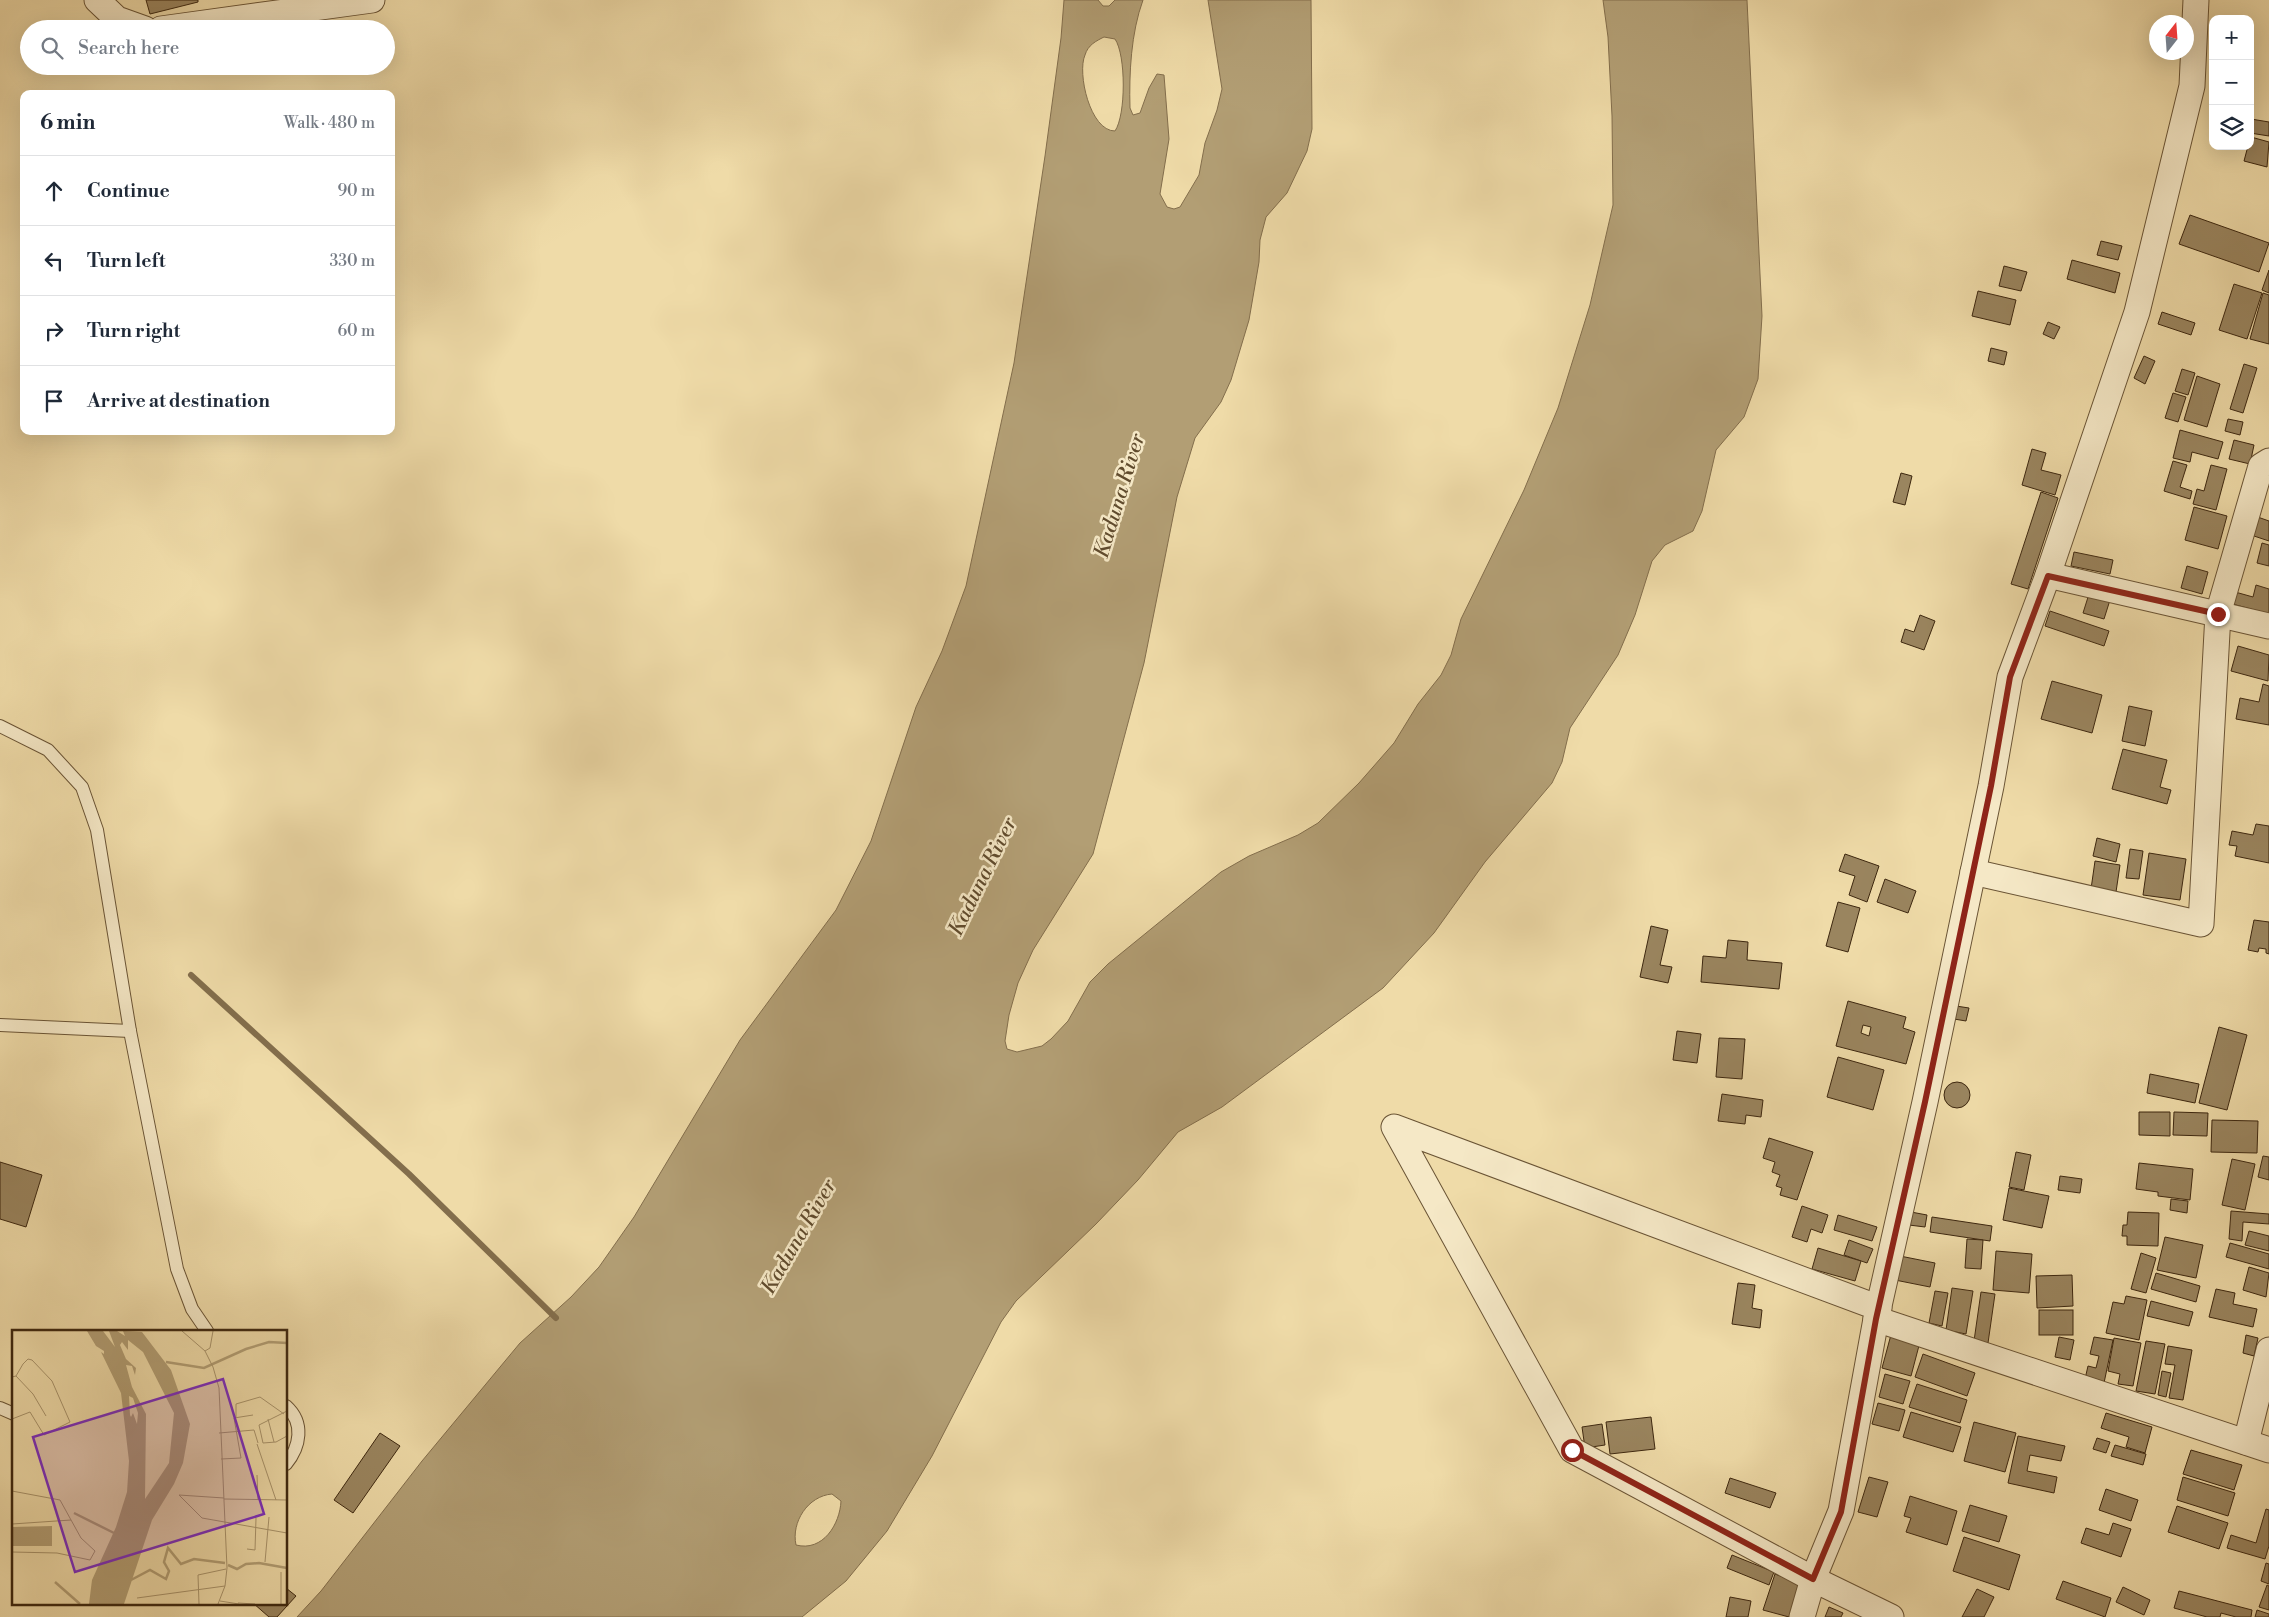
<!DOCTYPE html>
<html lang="en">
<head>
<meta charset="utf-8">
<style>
  body { margin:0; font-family:"Libre Bodoni",serif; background:#f2f2f3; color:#1f2937 }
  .controls { position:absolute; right:15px; top:15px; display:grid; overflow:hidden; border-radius:10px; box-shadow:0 5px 20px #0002 }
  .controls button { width:45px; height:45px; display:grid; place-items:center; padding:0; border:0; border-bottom:1px solid #e0e1e3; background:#fff; color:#1f2937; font:25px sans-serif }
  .compass { position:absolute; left:2149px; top:15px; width:45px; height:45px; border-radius:50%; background:#fff; box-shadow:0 5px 20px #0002; rotate:17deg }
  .stop { position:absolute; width:15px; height:15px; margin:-11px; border:4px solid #8f2418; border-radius:50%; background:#fff }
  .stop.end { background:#8f2418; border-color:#fff; box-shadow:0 1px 5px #0008 }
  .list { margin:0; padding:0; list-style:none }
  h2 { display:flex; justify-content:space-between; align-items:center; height:65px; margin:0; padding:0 20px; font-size:21px }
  h2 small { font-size:16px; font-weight:400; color:#747a83 }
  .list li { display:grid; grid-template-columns:32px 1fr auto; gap:15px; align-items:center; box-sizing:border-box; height:70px; padding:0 20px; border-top:1px solid #e0e1e3 }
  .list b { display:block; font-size:19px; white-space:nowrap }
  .list em { font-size:16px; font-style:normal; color:#747a83 }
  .icon { flex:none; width:28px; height:28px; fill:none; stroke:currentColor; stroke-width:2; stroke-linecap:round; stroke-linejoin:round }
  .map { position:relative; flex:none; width:2269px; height:1617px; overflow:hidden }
  .search { position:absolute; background:#fff; box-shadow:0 5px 20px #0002; left:20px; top:20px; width:375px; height:55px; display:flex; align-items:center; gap:12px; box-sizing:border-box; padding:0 18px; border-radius:28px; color:#747a83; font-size:19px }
  .panel { position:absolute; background:#fff; box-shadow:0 5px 20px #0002; left:20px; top:90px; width:375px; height:345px; border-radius:10px }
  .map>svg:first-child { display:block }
</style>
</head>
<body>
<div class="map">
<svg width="2269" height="1617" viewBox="0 0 2269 1617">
  <rect width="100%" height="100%" fill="#efdba8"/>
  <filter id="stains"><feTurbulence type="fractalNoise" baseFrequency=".004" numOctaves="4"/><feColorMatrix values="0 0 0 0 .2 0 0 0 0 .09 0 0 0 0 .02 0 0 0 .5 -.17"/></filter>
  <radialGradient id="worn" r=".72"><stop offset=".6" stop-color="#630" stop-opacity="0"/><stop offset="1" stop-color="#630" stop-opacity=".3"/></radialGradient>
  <!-- water -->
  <path fill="#b29e74" stroke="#836e4c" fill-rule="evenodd" d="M1064 0H1098L1103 6H1109L1115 0H1143C1131 33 1129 73 1130 108L1133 115 1140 113 1149 88 1157 74 1164 75 1169 139 1160 194 1167 207 1174 209 1180 207 1199 175 1205 143 1217 110 1222 89 1208 0H1311L1312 129 1307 151 1287 193 1266 217 1260 240 1259 262 1249 320 1231 380 1221 402 1195 438 1177 497 1144 663 1093 854 1033 950 1018 983 1009 1015 1005 1041 1007 1049 1017 1052 1042 1046 1051 1039 1068 1021 1090 982 1108 964 1221 872 1249 856 1298 835 1318 823 1359 783 1394 743 1418 704 1441 675 1451 655 1461 619 1524 490 1558 408 1590 305 1613 205 1612 116 1608 37 1603 0H1747L1762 316 1758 379 1744 417 1716 450 1702 511 1693 531 1665 545 1652 561 1635 615 1618 655 1570 728 1562 762 1552 783 1485 862 1434 933 1383 988 1222 1107 1178 1132 1138 1180 1096 1224 1016 1301 1001 1322 932 1456 887 1531 846 1581 802 1617H297L321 1591 422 1461 520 1343 571 1297 599 1267 634 1217 740 1040 836 910 871 841 916 707 942 651 966 586 1014 363 1045 156 1061 38ZM1104 37 1115 39C1126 55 1126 115 1115 131 1090 131 1077 73 1085 55 1088 45 1096 41 1104 37ZM832 1494 841 1501C840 1524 823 1552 796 1545 791 1522 808 1496 832 1494Z"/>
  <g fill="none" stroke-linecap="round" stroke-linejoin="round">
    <!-- stream -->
    <path stroke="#836e4c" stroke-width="6" d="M191 975 409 1174 556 1318"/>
  </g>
  <!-- building -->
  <g fill="#9a855f" stroke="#3d270f" fill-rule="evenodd">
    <path d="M146 0H198V2L150 14Z"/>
    <path d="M2251 119 2269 122V136L2250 133Z"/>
    <path d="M2251 137 2269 142 2267 167 2244 161 2248 146H2250Z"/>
    <path d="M2190 215 2269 243 2259 272 2179 244Z"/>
    <path d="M2101 241 2122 246 2118 260 2097 255Z"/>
    <path d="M2072 260 2120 273 2115 293 2067 279Z"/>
    <path d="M2004 266 2027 272 2021 291 1999 286Z"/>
    <path d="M2269 270V293L2262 290Z"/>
    <path d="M2234 284 2262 293 2247 339 2219 330Z"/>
    <path d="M1978 291 2016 300 2010 325 1972 316Z"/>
    <path d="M2263 293 2269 295V344L2250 339Z"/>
    <path d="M2162 312 2195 323 2191 335 2158 324Z"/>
    <path d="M2048 322 2060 327 2054 339 2043 334Z"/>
    <path d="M1991 348 2007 352 2004 365 1988 361Z"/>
    <path d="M2144 356 2155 361 2145 384 2134 378Z"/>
    <path d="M2244 364 2257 368 2243 413 2230 409Z"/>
    <path d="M2182 369 2195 373 2188 395 2175 391Z"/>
    <path d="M2197 376 2220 384 2207 427 2184 420Z"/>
    <path d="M2173 393 2186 397 2178 422 2165 418Z"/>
    <path d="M2228 419 2243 422 2240 435 2225 431Z"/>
    <path d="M2180 430 2223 442 2218 459 2192 452 2190 462 2173 458Z"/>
    <path d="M2234 440 2254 445 2250 464 2229 459Z"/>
    <path d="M2032 449 2046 453 2041 470 2061 475 2055 495 2022 485Z"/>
    <path d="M2173 461 2187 465 2180 487 2192 491 2190 499 2164 491Z"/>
    <path d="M2211 465 2227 469 2216 510 2193 504 2197 489 2204 491Z"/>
    <path d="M1901 473 1912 476 1905 505 1893 502Z"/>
    <path d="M2041 492 2058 498 2028 589 2011 584Z"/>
    <path d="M2194 507 2227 516 2218 549 2185 540Z"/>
    <path d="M2252 515 2269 521V541L2245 533Z"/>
    <path d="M2262 543 2269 545V566L2257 563Z"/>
    <path d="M2074 552 2113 560 2110 574 2071 566Z"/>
    <path d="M2187 566 2208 572 2202 594 2181 588Z"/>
    <path d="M2256 585 2269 589V614L2225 602 2228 590 2253 597Z"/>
    <path d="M2089 594 2110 600 2104 619 2083 613Z"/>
    <path d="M2050 611 2109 631 2104 646 2045 626Z"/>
    <path d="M1920 615 1935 621 1924 650 1901 642 1905 629 1914 632Z"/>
    <path d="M2238 646 2269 655 2268 681 2231 671Z"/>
    <path d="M2052 681 2102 695 2092 733 2041 719Z"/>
    <path d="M2263 684 2269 686V725L2236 719 2240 698 2259 702Z"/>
    <path d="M2129 706 2152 711 2145 746 2122 741Z"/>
    <path d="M2123 749 2167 760 2160 787 2171 790 2167 804 2112 789Z"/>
    <path d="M2256 824 2269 826V863L2235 856 2237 846 2229 845 2232 831 2253 835Z"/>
    <path d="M2097 838 2120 844 2116 862 2093 856Z"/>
    <path d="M2130 849 2143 851 2139 879 2126 878Z"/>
    <path d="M2149 853 2186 859 2180 900 2143 895Z"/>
    <path d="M1845 854 1879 866 1867 902 1849 895 1855 876 1839 871Z"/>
    <path d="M2095 861 2120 865 2116 892 2091 889Z"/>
    <path d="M1885 879 1916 891 1908 913 1877 902Z"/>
    <path d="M1838 902 1860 908 1848 952 1826 946Z"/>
    <path d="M2254 920 2269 922V954L2266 953V949L2259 948 2258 952 2248 950Z"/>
    <path d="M1651 926 1668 930 1660 965 1672 967 1668 983 1640 977Z"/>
    <path d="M1728 940 1748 942 1747 960 1782 963 1779 989 1701 982 1703 956 1726 958Z"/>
    <path d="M1848 1001 1906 1017 1903 1028 1915 1032 1906 1064 1836 1046ZM1863 1025 1871 1027 1869 1036 1861 1033Z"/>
    <path d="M1956 1006 1969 1008 1966 1021 1954 1019Z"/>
    <path d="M2219 1027 2247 1035 2227 1110 2199 1103Z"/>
    <path d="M1677 1031 1701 1034 1697 1063 1673 1060Z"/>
    <path d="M1719 1038 1745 1039 1742 1079 1716 1077Z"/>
    <path d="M1838 1057 1884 1070 1873 1110 1827 1097Z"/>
    <path d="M2150 1074 2199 1084 2195 1103 2147 1093Z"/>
    <circle cx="1957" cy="1095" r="13"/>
    <path d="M1722 1094 1763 1100 1761 1117 1746 1115 1745 1124 1718 1121Z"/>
    <path d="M2139 1112H2170V1136L2139 1135Z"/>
    <path d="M2174 1112 2208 1113 2207 1136 2173 1135Z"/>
    <path d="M2212 1120 2258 1121 2257 1153 2211 1152Z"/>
    <path d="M1769 1138 1813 1152 1797 1200 1780 1195 1782 1188 1776 1186 1780 1175 1772 1172 1775 1162 1763 1158Z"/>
    <path d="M2016 1152 2031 1155 2024 1190 2009 1187Z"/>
    <path d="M2263 1156 2269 1157V1180L2258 1177Z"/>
    <path d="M2232 1159 2255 1164 2245 1210 2222 1205Z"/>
    <path d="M0 1162 42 1175 26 1227 0 1219Z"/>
    <path d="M2139 1163 2193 1169 2190 1200 2158 1196V1192L2136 1189Z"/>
    <path d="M2060 1176 2082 1179 2080 1193 2058 1190Z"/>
    <path d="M2009 1188 2049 1196 2042 1228 2003 1220Z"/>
    <path d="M2171 1199 2188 1201 2187 1213 2170 1210Z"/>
    <path d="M1802 1206 1828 1215 1822 1233 1811 1229 1807 1242 1792 1237Z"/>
    <path d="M2231 1211 2269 1214V1224L2243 1222 2242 1241 2229 1239Z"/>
    <path d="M1911 1212 1927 1215 1925 1227 1909 1225Z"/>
    <path d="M2128 1212 2159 1213 2158 1246 2127 1245V1236H2122L2123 1225H2127Z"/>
    <path d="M1838 1215 1877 1227 1872 1241 1834 1230Z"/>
    <path d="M1932 1217 1992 1226 1990 1241 1930 1232Z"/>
    <path d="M2249 1231 2269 1236V1251L2245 1245Z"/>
    <path d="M2165 1237 2203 1245 2196 1278 2157 1270Z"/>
    <path d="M1967 1239 1983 1240 1981 1269 1965 1268Z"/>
    <path d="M1849 1240 1873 1249 1867 1263 1844 1255Z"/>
    <path d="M2230 1243 2269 1254V1269L2226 1257Z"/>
    <path d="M1818 1248 1861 1261 1855 1281 1812 1269Z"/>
    <path d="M1996 1251 2032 1254 2029 1293 1993 1290Z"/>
    <path d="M2141 1253 2156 1258 2146 1293 2131 1289Z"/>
    <path d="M1900 1256 1935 1263 1930 1287 1895 1280Z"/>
    <path d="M2249 1267 2269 1273 2266 1297 2243 1290Z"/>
    <path d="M2156 1273 2200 1286 2196 1302 2151 1289Z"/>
    <path d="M2072 1275 2073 1306 2037 1308 2036 1276Z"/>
    <path d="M1738 1283 1755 1285 1752 1308 1762 1310 1760 1328 1732 1324Z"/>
    <path d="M1952 1288 1973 1291 1966 1334 1946 1330Z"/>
    <path d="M2216 1289 2235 1293 2233 1304 2257 1309 2253 1327 2209 1317Z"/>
    <path d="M1935 1291 1948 1293 1942 1326 1929 1323Z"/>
    <path d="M1981 1292 1995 1294 1988 1343 1974 1341Z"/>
    <path d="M2126 1296 2147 1300 2139 1340 2106 1333 2113 1302 2124 1304Z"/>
    <path d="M2151 1301 2193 1312 2189 1326 2147 1316Z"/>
    <rect x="2039" y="1310" width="34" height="25"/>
    <path d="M1892 1331 1921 1338 1911 1376 1882 1368Z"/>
    <path d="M2246 1335 2258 1338 2254 1356 2243 1353Z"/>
    <path d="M2059 1337 2074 1340 2070 1360 2055 1357Z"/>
    <path d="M2094 1337 2113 1340 2104 1383 2085 1379 2088 1366 2096 1368 2099 1356 2090 1354Z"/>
    <path d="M2114 1338 2141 1343 2133 1386 2118 1384 2120 1374 2108 1371Z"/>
    <path d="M2146 1341 2165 1344 2155 1394 2136 1391Z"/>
    <path d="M2168 1346 2192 1350 2183 1400 2169 1398 2175 1365 2165 1364Z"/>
    <path d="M1923 1354 1975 1373 1967 1396 1915 1377Z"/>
    <path d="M2162 1371 2171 1373 2166 1397 2158 1395Z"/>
    <path d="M1885 1374 1910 1381 1903 1404 1879 1397Z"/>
    <path d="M1917 1384 1967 1400 1960 1423 1909 1407Z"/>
    <path d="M1878 1403 1905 1410 1899 1431 1872 1424Z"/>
    <path d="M1911 1412 1961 1427 1953 1452 1903 1437Z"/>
    <path d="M2106 1413 2152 1427 2145 1453 2126 1447 2129 1437 2101 1428Z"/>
    <path d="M1651 1417 1655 1449 1610 1454 1606 1422Z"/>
    <path d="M1974 1422 2016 1433 2005 1472 1964 1461Z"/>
    <path d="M1602 1424 1605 1445 1585 1448 1582 1427Z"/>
    <path d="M380 1433 400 1446 353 1513 334 1500Z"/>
    <path d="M2018 1436 2065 1446 2061 1461 2030 1455 2027 1471 2057 1477 2054 1493 2008 1483Z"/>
    <path d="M2097 1438 2110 1442 2106 1453 2093 1449Z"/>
    <path d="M2115 1445 2146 1454 2143 1465 2111 1456Z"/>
    <path d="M2191 1450 2242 1465 2234 1490 2183 1474Z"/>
    <path d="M1869 1477 1888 1482 1877 1517 1858 1512Z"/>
    <path d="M2183 1477 2235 1493 2228 1516 2177 1500Z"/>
    <path d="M1730 1478 1776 1493 1770 1508 1725 1493Z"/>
    <path d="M2106 1489 2138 1500 2131 1521 2099 1510Z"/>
    <path d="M1910 1496 1957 1511 1947 1545 1906 1532 1911 1518 1904 1516Z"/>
    <path d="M1970 1505 2007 1516 1999 1542 1962 1531Z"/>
    <path d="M2177 1506 2228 1523 2219 1549 2168 1532Z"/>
    <path d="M2266 1509 2269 1510V1546L2265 1559 2227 1548 2231 1535 2256 1543Z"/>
    <path d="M2113 1523 2131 1529 2121 1557 2081 1543 2086 1528 2109 1535Z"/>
    <path d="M1964 1537 2020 1555 2009 1590 1953 1571Z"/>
    <path d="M1732 1555 1774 1572 1769 1585 1727 1568Z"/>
    <path d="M2266 1563 2269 1564V1584L2261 1581Z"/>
    <path d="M1775 1574 1800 1583 1789 1617 1763 1610Z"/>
    <path d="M2063 1581 2111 1598 2105 1617 2056 1599Z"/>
    <path d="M2267 1585 2269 1586V1610L2259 1607Z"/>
    <path d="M2123 1587 2150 1600 2144 1615 2116 1602Z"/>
    <path d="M286 1588 296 1596 277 1617H269L253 1603H286Z"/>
    <path d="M1977 1589 1994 1597 1984 1617H1962Z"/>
    <path d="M2179 1591 2252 1610 2251 1617H2236L2221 1613 2220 1617H2207L2174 1608Z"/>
    <path d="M1730 1597 1751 1601 1748 1617H1726Z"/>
    <path d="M1829 1607 1843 1613 1841 1617H1825Z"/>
    <path d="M2257 1610 2269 1614V1617H2255Z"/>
  </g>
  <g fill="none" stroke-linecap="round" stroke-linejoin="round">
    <!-- lane casing -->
    <g stroke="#6a5435" stroke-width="14">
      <g id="lane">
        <path d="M0 726 48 750 82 787 97 830 130 1031 177 1269 192 1309 207 1331"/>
        <path d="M0 1025 130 1031"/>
        <path d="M286 1406C305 1423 300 1447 286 1464"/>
        <path d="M0 1408 14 1414"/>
      </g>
    </g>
    <!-- street casing -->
    <g stroke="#6a5435" stroke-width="27">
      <g id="street">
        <path d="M97 0 117 19 145 29"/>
        <path d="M161 29 372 0"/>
        <path d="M2048 575 2269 626"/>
        <path d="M1973 872 2201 924 2218 614 2261 466 2269 461"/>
        <path d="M1879 1308 1394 1127 1572 1450 1813 1579 1891 1617"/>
        <path d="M1876 1319 2269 1450"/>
        <path d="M2246 1442 2269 1350"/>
        <path d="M1802 1617 1813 1579 1841 1511 1876 1319 1925 1102 1991 786 2010 677 2048 575 2137 312 2192 86 2196 0"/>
      </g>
    </g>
    <!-- lane -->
    <use href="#lane" stroke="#f5e8c6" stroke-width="12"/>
    <!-- street -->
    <use href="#street" stroke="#f5e8c6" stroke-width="25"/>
  </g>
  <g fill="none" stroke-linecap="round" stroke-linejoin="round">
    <!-- route -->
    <path stroke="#8f2418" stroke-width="6" d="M1572 1450 1813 1579 1841 1512 1876 1319 1925 1102 1991 786 2010 677 2048 576 2218 614"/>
  </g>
  <g text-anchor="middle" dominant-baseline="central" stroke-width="5" stroke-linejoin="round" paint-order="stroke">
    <!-- water labels -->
    <g font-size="21" font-style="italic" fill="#604b2d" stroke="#f5e8c6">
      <text transform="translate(1120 496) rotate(-73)">Kaduna River</text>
      <text transform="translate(983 877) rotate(-64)">Kaduna River</text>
      <text transform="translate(799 1237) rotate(-60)">Kaduna River</text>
    </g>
  </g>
  <!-- overview -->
  <g transform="translate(12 1330)">
    <rect width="275" height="275" fill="#efdba8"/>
    <path d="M75 1H91L103 17 97 1H105L113 6 111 1 130 2 159 40 178 94 171 133 162 154 140 190 112 274H77L80 250 104 197 115 162 117 131 109 63 89 22 92 24V21L84 16ZM116 10 131 22 162 83 157 133 133 169 134 84 120 57 114 35 120 36 123 45 124 38 114 29 108 15 110 12 116 20ZM117 66 121 68 126 83 125 94 121 83 119 87 118 85ZM40 196V216H0V197Z" fill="#b29e74" fill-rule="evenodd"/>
    <path fill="none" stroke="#b29e74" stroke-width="2.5" d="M154 32 192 38 234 19 257 12 275 13M62 183 102 203M216 235 225 239 234 234 247 233 275 238M119 250 138 240 154 249 157 241 152 232 156 218 169 234 182 229 213 233M43 252 68 274"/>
    <path fill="none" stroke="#a8936b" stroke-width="1" d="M170 1 193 21 201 37 207 58 215 238 213 256 206 274M193 21 198 18 201 1M0 47 4 46 21 64 34 86M275 81 247 95 251 113 264 112 275 106M224 87V74L248 67 272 84M0 89 18 82 32 105 58 92 40 51 20 30 16 29 11 34 4 46M256 89 262 112M207 103 242 100 246 113M245 114 264 170M209 129 229 128 222 88 241 85M245 145 246 170M0 161 48 170 69 208 83 221 78 230 45 223 0 222M212 168 167 165 190 188 275 203M212 169 275 170M0 194 59 190M235 219 243 220 244 188M253 232 257 187M269 242V274M125 268 213 256M208 271 227 274M226 273 243 274M187 274 186 245 214 239"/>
    <path fill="#7b2cbf" fill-opacity="0.15" stroke="#7b2cbf" stroke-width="2.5" d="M211 49 252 184 63 242 21 107Z"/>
    <rect width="275" height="275" fill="none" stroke="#3d270f" stroke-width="2.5"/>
  </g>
  <rect width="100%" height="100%" filter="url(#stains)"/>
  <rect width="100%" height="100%" fill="url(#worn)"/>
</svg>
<div class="controls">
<button>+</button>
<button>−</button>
<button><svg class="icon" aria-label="layers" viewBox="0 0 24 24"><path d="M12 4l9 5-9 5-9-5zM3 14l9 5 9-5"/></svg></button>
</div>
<svg class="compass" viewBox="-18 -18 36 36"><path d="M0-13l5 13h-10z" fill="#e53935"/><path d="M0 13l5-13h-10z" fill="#747a83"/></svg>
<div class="stop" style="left:1572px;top:1450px"></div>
<div class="stop end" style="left:2218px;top:614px"></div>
<div class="search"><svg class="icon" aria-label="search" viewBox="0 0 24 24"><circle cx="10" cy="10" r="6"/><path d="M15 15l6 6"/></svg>Search here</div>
<section class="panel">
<h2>6 min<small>Walk · 480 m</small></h2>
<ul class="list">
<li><svg class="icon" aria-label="ahead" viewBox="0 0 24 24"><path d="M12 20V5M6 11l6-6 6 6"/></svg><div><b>Continue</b></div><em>90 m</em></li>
<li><svg class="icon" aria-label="left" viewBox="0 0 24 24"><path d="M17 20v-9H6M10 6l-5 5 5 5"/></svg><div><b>Turn left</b></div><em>330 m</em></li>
<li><svg class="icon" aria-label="right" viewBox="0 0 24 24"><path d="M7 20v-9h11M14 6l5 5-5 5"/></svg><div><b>Turn right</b></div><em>60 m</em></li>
<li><svg class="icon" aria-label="arrive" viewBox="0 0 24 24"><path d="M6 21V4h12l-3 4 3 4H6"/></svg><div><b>Arrive at destination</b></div></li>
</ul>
</section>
</div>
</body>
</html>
